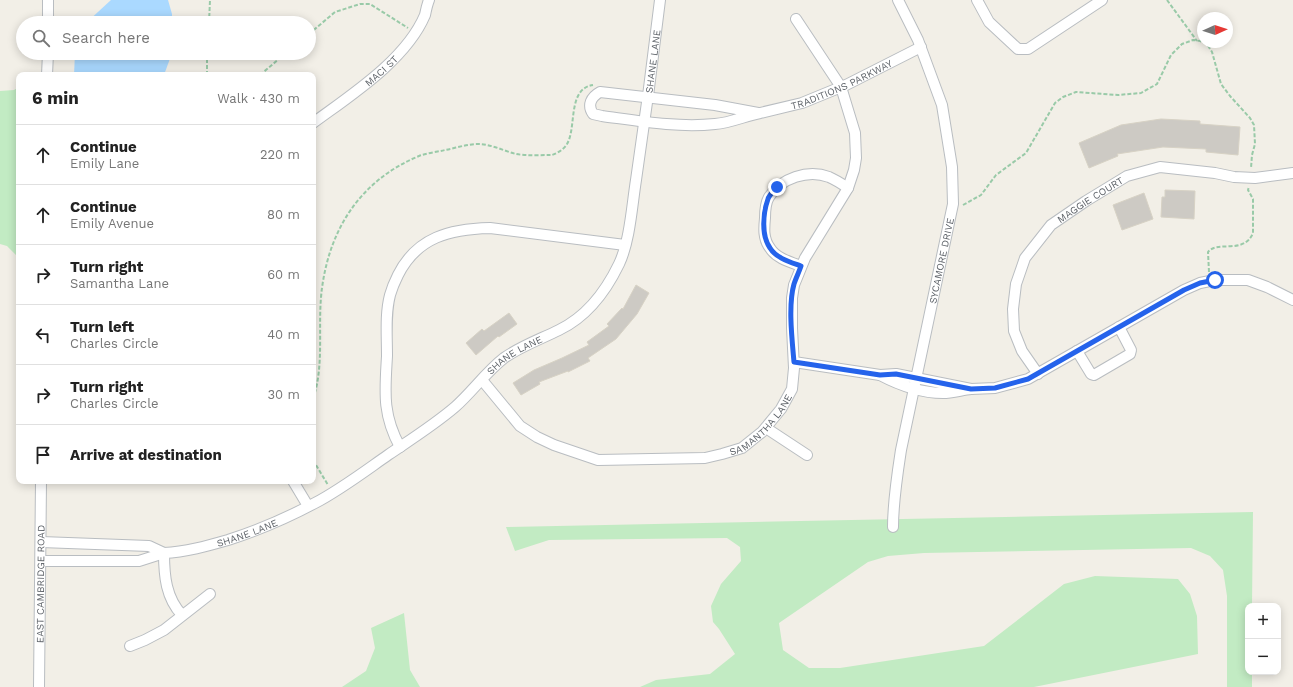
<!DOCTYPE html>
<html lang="en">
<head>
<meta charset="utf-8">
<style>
  body { margin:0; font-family:"Work Sans",sans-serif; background:#f2f2f2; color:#222 }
  .controls { position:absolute; right:12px; bottom:12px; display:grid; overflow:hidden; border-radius:8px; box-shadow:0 2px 10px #0003 }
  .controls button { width:36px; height:36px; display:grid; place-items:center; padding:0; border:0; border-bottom:1px solid #e0e0e0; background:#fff; color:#222; font:20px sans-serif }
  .compass { position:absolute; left:1197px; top:12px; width:36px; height:36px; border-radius:50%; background:#fff; box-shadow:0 2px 10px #0003; rotate:87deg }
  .stop { position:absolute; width:12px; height:12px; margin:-9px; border:3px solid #2563eb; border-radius:50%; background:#fff }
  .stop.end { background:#2563eb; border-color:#fff; box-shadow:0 1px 4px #0008 }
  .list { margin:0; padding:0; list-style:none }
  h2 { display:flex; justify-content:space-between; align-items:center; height:52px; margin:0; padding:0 16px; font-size:17px }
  h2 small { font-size:13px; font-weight:400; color:#767676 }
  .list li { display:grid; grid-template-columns:26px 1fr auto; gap:12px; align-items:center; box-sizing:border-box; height:60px; padding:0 16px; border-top:1px solid #e0e0e0 }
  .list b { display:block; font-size:15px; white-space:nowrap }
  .list p { margin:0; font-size:13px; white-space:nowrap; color:#767676 }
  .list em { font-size:13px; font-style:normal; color:#767676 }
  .icon { flex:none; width:22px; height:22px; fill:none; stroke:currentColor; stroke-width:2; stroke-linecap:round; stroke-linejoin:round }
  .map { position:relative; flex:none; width:1293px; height:687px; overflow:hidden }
  .search { position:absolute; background:#fff; box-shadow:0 2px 10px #0003; left:16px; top:16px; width:300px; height:44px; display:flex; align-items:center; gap:10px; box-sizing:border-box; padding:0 14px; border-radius:22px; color:#767676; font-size:15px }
  .panel { position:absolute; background:#fff; box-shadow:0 2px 10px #0003; left:16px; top:72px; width:300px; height:412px; border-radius:8px }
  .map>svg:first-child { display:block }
</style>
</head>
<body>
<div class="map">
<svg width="1293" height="687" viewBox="0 0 1293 687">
  <rect width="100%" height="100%" fill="#f2efe7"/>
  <!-- green -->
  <g fill="#c2ebc3">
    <path d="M19 87V258L7 246 0 244V91L14 90Z"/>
    <path d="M1253 512 1252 606H1248V672H1252V687H1227V596L1223 570 1210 556 1191 548 924 553 888 556 868 562 779 623 783 650 809 668H840L984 646 1064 584 1095 576 1178 579 1190 594 1197 616 1198 654 1034 687H640L656 680 710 674 735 654 719 629 713 622 711 606 721 584 741 561 740 547 727 538 549 540 515 551 506 527Z"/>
    <path d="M404 613 410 670 420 687H342L366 671 375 648 371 628Z"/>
  </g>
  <!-- water -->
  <g fill="#aad9ff">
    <path d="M111 0H168L172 14V23H86Z"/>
    <path d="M75 53H172L164 75H74Z"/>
  </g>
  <!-- building -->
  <g fill="#cdcac4" stroke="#d7d2c5">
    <path d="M1161 119 1200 121V124L1240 127 1238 155 1206 152V149L1163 147 1117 154 1118 156 1089 168 1079 143 1121 125Z"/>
    <path d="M1165 190 1195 191 1194 219 1161 217 1162 197H1165Z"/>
    <path d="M1144 193 1153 219 1122 230 1113 205Z"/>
    <path d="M636 285 649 293 637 314 616 339 588 358 590 361 568 372V371L539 382 540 384 521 395 513 383 534 370 562 358 589 345 587 342 609 326 607 324 622 308 623 309Z"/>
    <path d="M509 313 517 324 499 337 498 336 476 355 466 343 482 329 484 331Z"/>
  </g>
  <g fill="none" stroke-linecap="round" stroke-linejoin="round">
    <!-- minor casing -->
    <g stroke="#b9bdc1" stroke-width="12">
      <g id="minor">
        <path d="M977 0 989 22 1018 49H1028L1102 0"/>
        <path d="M48 23V0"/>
        <path d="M47 75 48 53"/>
        <path id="s1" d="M760 113C745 116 730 123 715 124 678 128 639 121 602 116L593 114C587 105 591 97 600 92L715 105 758 113H760L802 103 846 85 921 47"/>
        <path id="s2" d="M313 123C351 95 406 60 425 15 426 10 427 5 429 0"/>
        <path d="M801 266C790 262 776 258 770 248 763 239 764 228 765 218 765 212 766 202 769 197 781 178 808 169 829 177 836 180 842 184 848 188"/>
        <path d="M1077 351 1091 374 1094 375 1130 354 1131 350 1119 327"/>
        <path d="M794 362 880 375"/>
        <path d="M896 374 971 389C962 390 952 393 943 393 921 393 899 385 880 375Z"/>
        <path id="s3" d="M1038 374 1022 351 1014 331 1013 309 1016 284 1025 258 1051 225 1086 201 1127 176 1160 167 1215 173 1234 177 1255 178 1293 173"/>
        <path id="s4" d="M482 380 520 426 537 437 554 445 598 460 705 458 722 454 742 448 762 432 781 409 792 389 794 368 792 328V298L794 285 805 258 848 188 854 170 856 158 855 133 841 87 796 19"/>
        <path d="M971 389 995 388 1028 379 1184 290 1200 283 1215 280H1248L1267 287 1293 300"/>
        <path d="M766 428 807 455"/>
        <path d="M400 447C382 414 385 391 387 356 387 335 385 314 390 295 392 288 395 281 398 275 417 237 450 229 490 228L625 245"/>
        <path d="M293 481 308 506"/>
        <path id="s5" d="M893 527C893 501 897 476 901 450L953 204 952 167 942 105 918 40 898 0"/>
        <path d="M41 561H139L164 553 149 546 41 542"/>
        <path id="s6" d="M182 615C166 598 164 576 164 553 186 552 207 546 228 540 259 530 287 518 315 503 340 490 365 471 388 455 410 440 434 425 455 407 472 392 486 372 504 358 521 346 541 339 559 330 586 317 606 291 619 264 630 241 632 205 636 180 645 120 653 60 660 0"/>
        <path d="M130 646 145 640 164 630 210 594"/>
        <path id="s7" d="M39 687 41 481"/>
      </g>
    </g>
    <!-- path -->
    <g stroke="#99caa8" stroke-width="2" stroke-dasharray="4 2" stroke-linecap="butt">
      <path d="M1167 0 1197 41"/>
      <path d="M209 23 210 0"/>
      <path d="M309 34 335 12 360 4H370L408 28"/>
      <path d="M207 75V53"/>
      <path d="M260 75 286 53"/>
      <path d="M963 205 981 195 996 175 1026 153 1055 103 1063 97 1076 92 1118 95 1141 93 1157 84 1171 55 1182 44 1193 40 1200 41 1207 44 1212 52 1221 84 1230 96 1250 118 1254 125 1255 144 1252 155 1251 168"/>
      <path d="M1209 272 1208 252C1217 240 1244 255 1253 233V199L1248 190 1249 187"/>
      <path d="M313 399C325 364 317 325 322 288 330 228 361 180 419 156 427 153 437 152 445 150 456 148 467 144 478 144 491 144 504 151 516 154 527 156 541 155 552 155 558 153 564 149 567 144 577 127 567 89 593 85"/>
      <path d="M313 460 328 485"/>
    </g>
    <!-- minor -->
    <use href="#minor" stroke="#fff" stroke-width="10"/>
  </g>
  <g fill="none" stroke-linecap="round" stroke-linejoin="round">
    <!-- route -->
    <path stroke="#2563eb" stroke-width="5" d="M777 187C774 191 769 195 768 199 763 213 761 235 770 248 776 258 790 262 801 266 799 272 796 278 794 284 788 305 792 339 794 362L880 375 896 374 971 389 995 388 1028 379 1184 290 1200 283 1215 280"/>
  </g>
  <g text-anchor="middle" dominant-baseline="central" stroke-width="4" stroke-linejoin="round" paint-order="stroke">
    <!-- street labels -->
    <g font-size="10" fill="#5e6369" stroke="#fff">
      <text stroke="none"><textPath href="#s6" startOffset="824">SHANE LANE</textPath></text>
      <text stroke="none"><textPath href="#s2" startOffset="86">MACI ST</textPath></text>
      <text stroke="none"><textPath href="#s1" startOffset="444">TRADITIONS PARKWAY</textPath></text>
      <text stroke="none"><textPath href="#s3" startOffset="213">MAGGIE COURT</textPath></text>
      <text stroke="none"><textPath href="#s5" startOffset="271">SYCAMORE DRIVE</textPath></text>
      <text stroke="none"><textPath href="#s6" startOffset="476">SHANE LANE</textPath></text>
      <text stroke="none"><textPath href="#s4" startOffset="320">SAMANTHA LANE</textPath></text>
      <text stroke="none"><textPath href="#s6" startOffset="152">SHANE LANE</textPath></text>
      <text stroke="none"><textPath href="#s7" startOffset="103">EAST CAMBRIDGE ROAD</textPath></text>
    </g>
  </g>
</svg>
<div class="controls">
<button>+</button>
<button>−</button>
</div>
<svg class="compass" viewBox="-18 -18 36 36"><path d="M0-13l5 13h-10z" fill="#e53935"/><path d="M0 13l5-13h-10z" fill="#767676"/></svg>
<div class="stop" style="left:1215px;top:280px"></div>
<div class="stop end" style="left:777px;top:187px"></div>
<div class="search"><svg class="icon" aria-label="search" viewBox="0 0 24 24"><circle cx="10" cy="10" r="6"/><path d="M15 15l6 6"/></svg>Search here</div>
<section class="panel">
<h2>6 min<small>Walk · 430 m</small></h2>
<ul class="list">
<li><svg class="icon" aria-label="ahead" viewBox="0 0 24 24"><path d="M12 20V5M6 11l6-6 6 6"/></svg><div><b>Continue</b><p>Emily Lane</p></div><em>220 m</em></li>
<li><svg class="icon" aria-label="ahead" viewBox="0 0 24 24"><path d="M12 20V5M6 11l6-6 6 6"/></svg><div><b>Continue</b><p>Emily Avenue</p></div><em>80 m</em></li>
<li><svg class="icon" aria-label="right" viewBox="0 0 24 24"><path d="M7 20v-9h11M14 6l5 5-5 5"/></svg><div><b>Turn right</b><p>Samantha Lane</p></div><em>60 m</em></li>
<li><svg class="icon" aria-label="left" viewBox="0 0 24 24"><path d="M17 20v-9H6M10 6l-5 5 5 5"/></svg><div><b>Turn left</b><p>Charles Circle</p></div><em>40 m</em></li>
<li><svg class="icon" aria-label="right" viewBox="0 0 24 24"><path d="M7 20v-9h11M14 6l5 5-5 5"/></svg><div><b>Turn right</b><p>Charles Circle</p></div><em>30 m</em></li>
<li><svg class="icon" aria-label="arrive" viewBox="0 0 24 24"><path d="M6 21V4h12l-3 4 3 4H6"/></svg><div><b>Arrive at destination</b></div></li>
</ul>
</section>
</div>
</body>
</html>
